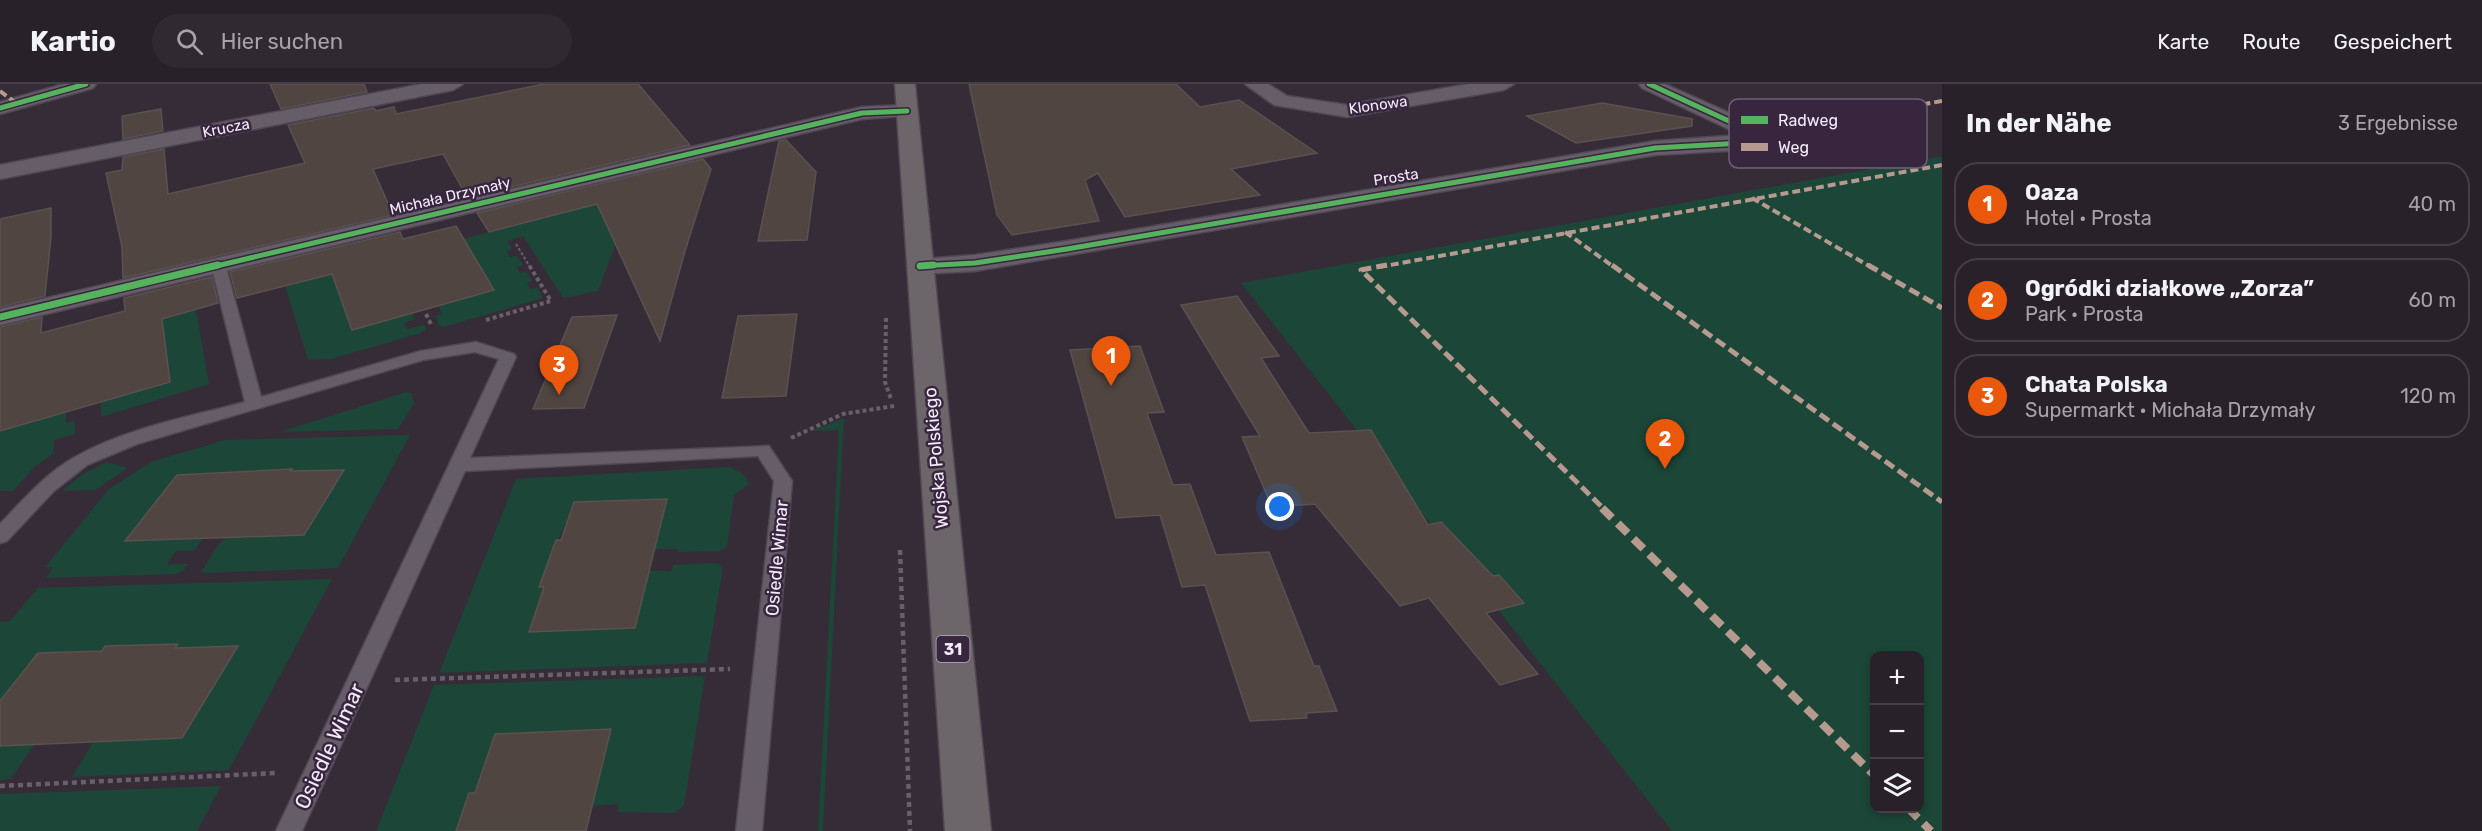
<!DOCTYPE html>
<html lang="de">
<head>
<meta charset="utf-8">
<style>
  body { margin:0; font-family:Rubik,sans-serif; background:#302932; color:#f1f3f6 }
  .controls { position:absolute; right:18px; bottom:18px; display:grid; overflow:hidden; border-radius:12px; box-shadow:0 3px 9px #0003 }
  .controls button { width:54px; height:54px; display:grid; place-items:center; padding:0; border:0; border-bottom:2px solid #443e47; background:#28212a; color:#f1f3f6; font:30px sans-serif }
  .you { position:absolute; left:1280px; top:423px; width:21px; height:21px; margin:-15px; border:4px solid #fff; border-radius:50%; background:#1a73e8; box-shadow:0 0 0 9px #1a73e833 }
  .badge { display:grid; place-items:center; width:39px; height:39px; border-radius:50%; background:#ea580c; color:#fff; font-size:20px; font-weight:700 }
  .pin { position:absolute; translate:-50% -50px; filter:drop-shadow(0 2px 3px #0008) }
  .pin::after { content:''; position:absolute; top:32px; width:21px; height:18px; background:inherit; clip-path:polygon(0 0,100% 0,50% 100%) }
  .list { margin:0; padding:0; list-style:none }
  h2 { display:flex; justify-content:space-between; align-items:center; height:78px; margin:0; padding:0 24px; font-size:26px }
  h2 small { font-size:20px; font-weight:400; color:#a5a3a8 }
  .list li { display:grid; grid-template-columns:39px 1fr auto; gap:18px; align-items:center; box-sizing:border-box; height:84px; margin:0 12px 12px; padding:0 12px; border:2px solid #443e47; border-radius:24px }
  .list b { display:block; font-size:22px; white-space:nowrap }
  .list p { margin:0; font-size:20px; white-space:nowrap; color:#a5a3a8 }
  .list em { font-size:20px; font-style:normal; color:#a5a3a8 }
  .icon { flex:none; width:33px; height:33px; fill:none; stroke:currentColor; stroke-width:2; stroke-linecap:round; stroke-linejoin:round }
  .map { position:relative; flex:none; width:1942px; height:747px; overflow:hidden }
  header { display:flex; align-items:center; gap:36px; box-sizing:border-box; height:84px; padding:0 30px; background:#28212a; border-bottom:2px solid #443e47 }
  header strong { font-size:28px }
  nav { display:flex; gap:33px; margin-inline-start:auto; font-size:21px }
  .search { width:420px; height:54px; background:#302932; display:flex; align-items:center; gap:15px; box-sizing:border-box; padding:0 21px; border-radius:33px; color:#a5a3a8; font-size:22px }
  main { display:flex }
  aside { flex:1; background:#28212a }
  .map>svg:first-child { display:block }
</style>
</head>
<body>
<header>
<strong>Kartio</strong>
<div class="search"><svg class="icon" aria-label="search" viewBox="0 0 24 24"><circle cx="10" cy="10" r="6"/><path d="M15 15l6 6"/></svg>Hier suchen</div>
<nav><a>Karte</a><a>Route</a><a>Gespeichert</a></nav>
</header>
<main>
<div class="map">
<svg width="1942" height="747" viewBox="0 0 1942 747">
  <rect width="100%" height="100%" fill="#352c38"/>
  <!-- green -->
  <g fill="#1c4637" fill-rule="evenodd">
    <path d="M1942 72V747H1672L1241 199ZM1874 572H1920V724H1874Z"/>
    <path d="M635 110 598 207 563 214 523 152 508 157 512 165 507 167 510 173 517 172 523 181 517 183 520 189 526 187 532 197 527 199 530 205 537 203 543 214 444 243 439 241 435 232 442 230 438 221 493 205 475 174 339 211 353 246 413 229 414 235 404 239 407 245 424 241 426 245 421 249 331 275 308 276 285 202Z"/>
    <path d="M196 226 209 300 101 333V318L170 298 165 259 0 278Z"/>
    <path d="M406 308 411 309 414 320 398 345 280 348Z"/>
    <path d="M66 328V339L75 336V350L54 356 53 370 33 384 13 407H0V347Z"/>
    <path d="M844 334 823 747H818L839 346 811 347Z"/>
    <path d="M410 351 338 484 206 489 202 487 217 462 227 453 304 451 343 386 290 387 291 385 177 391 126 456 203 454 194 467H176L167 480H189L183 487 175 490 46 494 53 484 45 483 109 405 151 378 225 356Z"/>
    <path d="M107 378 128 384 95 406 62 407 83 390Z"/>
    <path d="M729 383C738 387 746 390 749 400L734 411 727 463 720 467 678 468V465H655L667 415 574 418 539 503H544L529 547 635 544 649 487H671L673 481 717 479 723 483 707 579 439 589 516 395Z"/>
    <path d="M332 495 229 686 72 693 93 658 182 654 238 562 175 564 177 560 105 562 102 567 38 569 0 617V538L10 537 38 504Z"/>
    <path d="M705 592 684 722 674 729 618 728 619 720 592 722 610 645 495 650 475 709H469L456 747H376L434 601Z"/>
    <path d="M35 660 10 695 0 696V662Z"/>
    <path d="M221 702 197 747H0V710Z"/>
  </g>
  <!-- building -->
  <g fill="#504540" stroke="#5a5151" stroke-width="1.5">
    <path d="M270 0H364L367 8 281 25Z"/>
    <path d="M544 0H638L690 61 467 113 443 70 373 85 393 131 123 194 122 163 106 89 122 86 123 73 164 65 168 110 305 79 288 41 374 24 376 27 394 23 396 30Z"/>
    <path d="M969 0H1176L1200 23 1239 16 1317 69 1231 85 1260 111 1125 133 1098 89 1085 96 1099 137 1012 151 997 131Z"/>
    <path d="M1602 19 1692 35V42L1576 59 1527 32Z"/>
    <path d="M161 25 163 47 123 55 122 32Z"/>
    <path d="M786 56 816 88 807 156 758 157 779 57Z"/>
    <path d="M703 75 711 85 685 167 660 257 597 120 489 148 477 129Z"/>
    <path d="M51 124V153L45 212 0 223V135Z"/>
    <path d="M456 142 494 206 352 246 332 190 237 214 230 188 400 148 403 155Z"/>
    <path d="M212 193 218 219 162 235 170 298 0 347V243L42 233 41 249 125 227 124 214Z"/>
    <path d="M1237 212 1279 272 1261 274 1309 349 1371 346 1428 441 1441 438 1493 492 1499 491 1524 519 1486 529 1538 590 1500 601 1429 514 1400 522 1315 420 1272 423 1242 353 1260 352 1181 221Z"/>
    <path d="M797 230 786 312 722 314 738 232Z"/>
    <path d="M617 231 584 324 533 325 572 233Z"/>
    <path d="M1140 262 1164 328 1147 329 1173 401 1190 400 1216 471 1269 468 1314 582H1319L1337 627 1306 629 1307 634 1250 637 1205 501 1182 503 1160 431 1116 434 1070 266Z"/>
    <path d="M292 385 290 387 344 386 304 451 125 457 177 391Z"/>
    <path d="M667 415 635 544 529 548 544 503H539L556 456H561L574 418Z"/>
    <path d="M178 560 175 564 238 562 182 654 0 662V617L38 569 102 567 105 562Z"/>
    <path d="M611 645 586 747H456L469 709H475L495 650Z"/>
  </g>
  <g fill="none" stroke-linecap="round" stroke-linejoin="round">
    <!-- lane casing -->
    <g stroke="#504753" stroke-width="3">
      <path id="lane" d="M218 176 225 180 261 313 421 267 476 258 514 270 516 273 470 374 769 362 792 397 762 747H736L774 397 758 372 465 387 302 747H276L499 275 475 268 423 276 137 360 87 381 54 407 7 457 0 459V440C23 416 46 389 75 373 126 344 189 333 245 318L211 180Z"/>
    </g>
    <!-- street casing -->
    <g stroke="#504753" stroke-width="3">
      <g id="street">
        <path d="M64 0H96L93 4 0 30V18Z"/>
        <path d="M422 0H463L453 6 0 95V81Z"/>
        <path d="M1245 0H1268L1287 12 1347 21 1469 0H1514L1504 6 1347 33 1274 21Z"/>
        <path d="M1639 0H1665L1765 45 1768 50 1750 64 1742 66 1655 71 975 187 920 190 911 188 907 182 911 176 975 171 1067 157 1655 57 1741 51 1642 4Z"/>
        <path d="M907 21 914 23 917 27 914 31 862 35 0 241V225L862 23Z"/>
      </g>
    </g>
    <!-- primary casing -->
    <g stroke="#504753" stroke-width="3">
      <path id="primary" d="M895 0H915L991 747H945Z"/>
    </g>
    <!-- path-far2 -->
    <path stroke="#676069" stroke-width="2" stroke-dasharray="3 2" stroke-linecap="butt" d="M516 160 530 183"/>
    <!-- path-far1 -->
    <g stroke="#676069" stroke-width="4" stroke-dasharray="4 3" stroke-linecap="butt">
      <path d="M426 230 432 242"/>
      <path d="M886 234 885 298 891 315"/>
      <path d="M486 236 551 217 529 181"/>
      <path d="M791 354 843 330 894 322"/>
    </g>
    <!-- path -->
    <g stroke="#676069" stroke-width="4.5" stroke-dasharray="5 4" stroke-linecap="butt">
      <path d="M900 466 910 747"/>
      <path d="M395 596 730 585"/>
      <path d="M0 702 277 689"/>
    </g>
    <!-- lane -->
    <use href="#lane" fill="#655e68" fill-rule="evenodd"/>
    <!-- street -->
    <use href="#street" fill="#655e68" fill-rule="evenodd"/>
    <!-- primary -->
    <use href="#primary" fill="#6c6569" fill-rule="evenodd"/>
    <!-- quiet-far2 -->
    <g stroke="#b69a8f" stroke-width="4" stroke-dasharray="8 4" stroke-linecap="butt">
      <path d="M0 7 16 19"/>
      <path d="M1757 50 1942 17"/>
      <path d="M1752 114 1871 183"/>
      <path d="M1565 148 1614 183"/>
      <path d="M1379 183 1942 81"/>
    </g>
    <!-- quiet-far1 -->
    <g stroke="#b69a8f" stroke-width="5" stroke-dasharray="11 5" stroke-linecap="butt">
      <path d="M1387 181 1361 186 1604 425"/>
      <path d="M1612 181 1942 418"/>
      <path d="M1868 181 1942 224"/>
    </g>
    <!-- quiet -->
    <g stroke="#b69a8f" stroke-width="8" stroke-dasharray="14 8" stroke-linecap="butt">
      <path d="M1602 424 1874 691"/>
      <path d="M1908 724 1931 747"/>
    </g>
    <!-- cycleway-far1 casing -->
    <g stroke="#38263e" stroke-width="8">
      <g id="cycleway-far1">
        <path d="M0 24 86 0"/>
        <path d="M920 182 975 179 1067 165 1655 64 1742 59 1757 50 1649 0"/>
        <path d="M212 183 862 29 907 27"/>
      </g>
    </g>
    <!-- cycleway casing -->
    <g stroke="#38263e" stroke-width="10">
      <g id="cycleway">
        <path d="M920 182 933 181"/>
        <path d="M0 233 218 181"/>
      </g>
    </g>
    <!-- cycleway-far1 -->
    <use href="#cycleway-far1" stroke="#56b35d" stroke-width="5"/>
    <!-- cycleway -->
    <use href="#cycleway" stroke="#56b35d" stroke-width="7"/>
  </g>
  <g text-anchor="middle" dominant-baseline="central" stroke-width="5" stroke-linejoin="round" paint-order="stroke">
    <!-- far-street labels -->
    <g font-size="15" fill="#f4e9f9" stroke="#38263e">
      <text transform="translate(1378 21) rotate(-8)">Klonowa</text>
      <text transform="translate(226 44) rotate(-11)">Krucza</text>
      <text transform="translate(1396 93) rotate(-9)">Prosta</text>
      <text transform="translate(450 112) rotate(-13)">Michała Drzymały</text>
    </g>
    <!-- shield labels -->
    <rect fill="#38263e" stroke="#bcaec1" stroke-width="1.5" x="936.5" y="552" width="33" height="26" rx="4.5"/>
    <g font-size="16" font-weight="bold" fill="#f4e9f9">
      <text x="953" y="565">31</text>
    </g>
    <!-- street labels -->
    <g font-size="18" fill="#f4e9f9" stroke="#38263e">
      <text transform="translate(936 374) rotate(-95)">Wojska Polskiego</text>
      <text transform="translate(777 474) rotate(-85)">Osiedle Wimar</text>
    </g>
    <!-- near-street labels -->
    <g font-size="21" fill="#f4e9f9" stroke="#38263e">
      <text transform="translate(329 662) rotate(-65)">Osiedle Wimar</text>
    </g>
  </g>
  <!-- legend -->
  <rect x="1729" y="15" width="198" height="69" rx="9" fill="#38263e" stroke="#706076" stroke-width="1.5"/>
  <rect x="1741" y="32" width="27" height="8" fill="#56b35d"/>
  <rect x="1741" y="59" width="27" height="8" fill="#b69a8f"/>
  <g font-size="16" fill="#f4e9f9">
    <text x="1778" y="42">Radweg</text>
    <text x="1778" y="69">Weg</text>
  </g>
</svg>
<div class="controls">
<button>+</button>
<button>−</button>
<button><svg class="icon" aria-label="layers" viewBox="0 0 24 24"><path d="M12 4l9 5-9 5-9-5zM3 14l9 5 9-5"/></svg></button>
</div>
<div class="you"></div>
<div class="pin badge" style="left:1111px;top:302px">1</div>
<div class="pin badge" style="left:1665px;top:385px">2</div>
<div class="pin badge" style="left:559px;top:311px">3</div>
</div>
<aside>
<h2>In der Nähe<small>3 Ergebnisse</small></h2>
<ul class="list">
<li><span class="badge">1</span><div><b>Oaza</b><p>Hotel · Prosta</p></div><em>40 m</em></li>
<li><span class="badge">2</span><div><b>Ogródki działkowe „Zorza”</b><p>Park · Prosta</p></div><em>60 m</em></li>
<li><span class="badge">3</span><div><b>Chata Polska</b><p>Supermarkt · Michała Drzymały</p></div><em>120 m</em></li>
</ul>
</aside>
</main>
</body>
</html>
